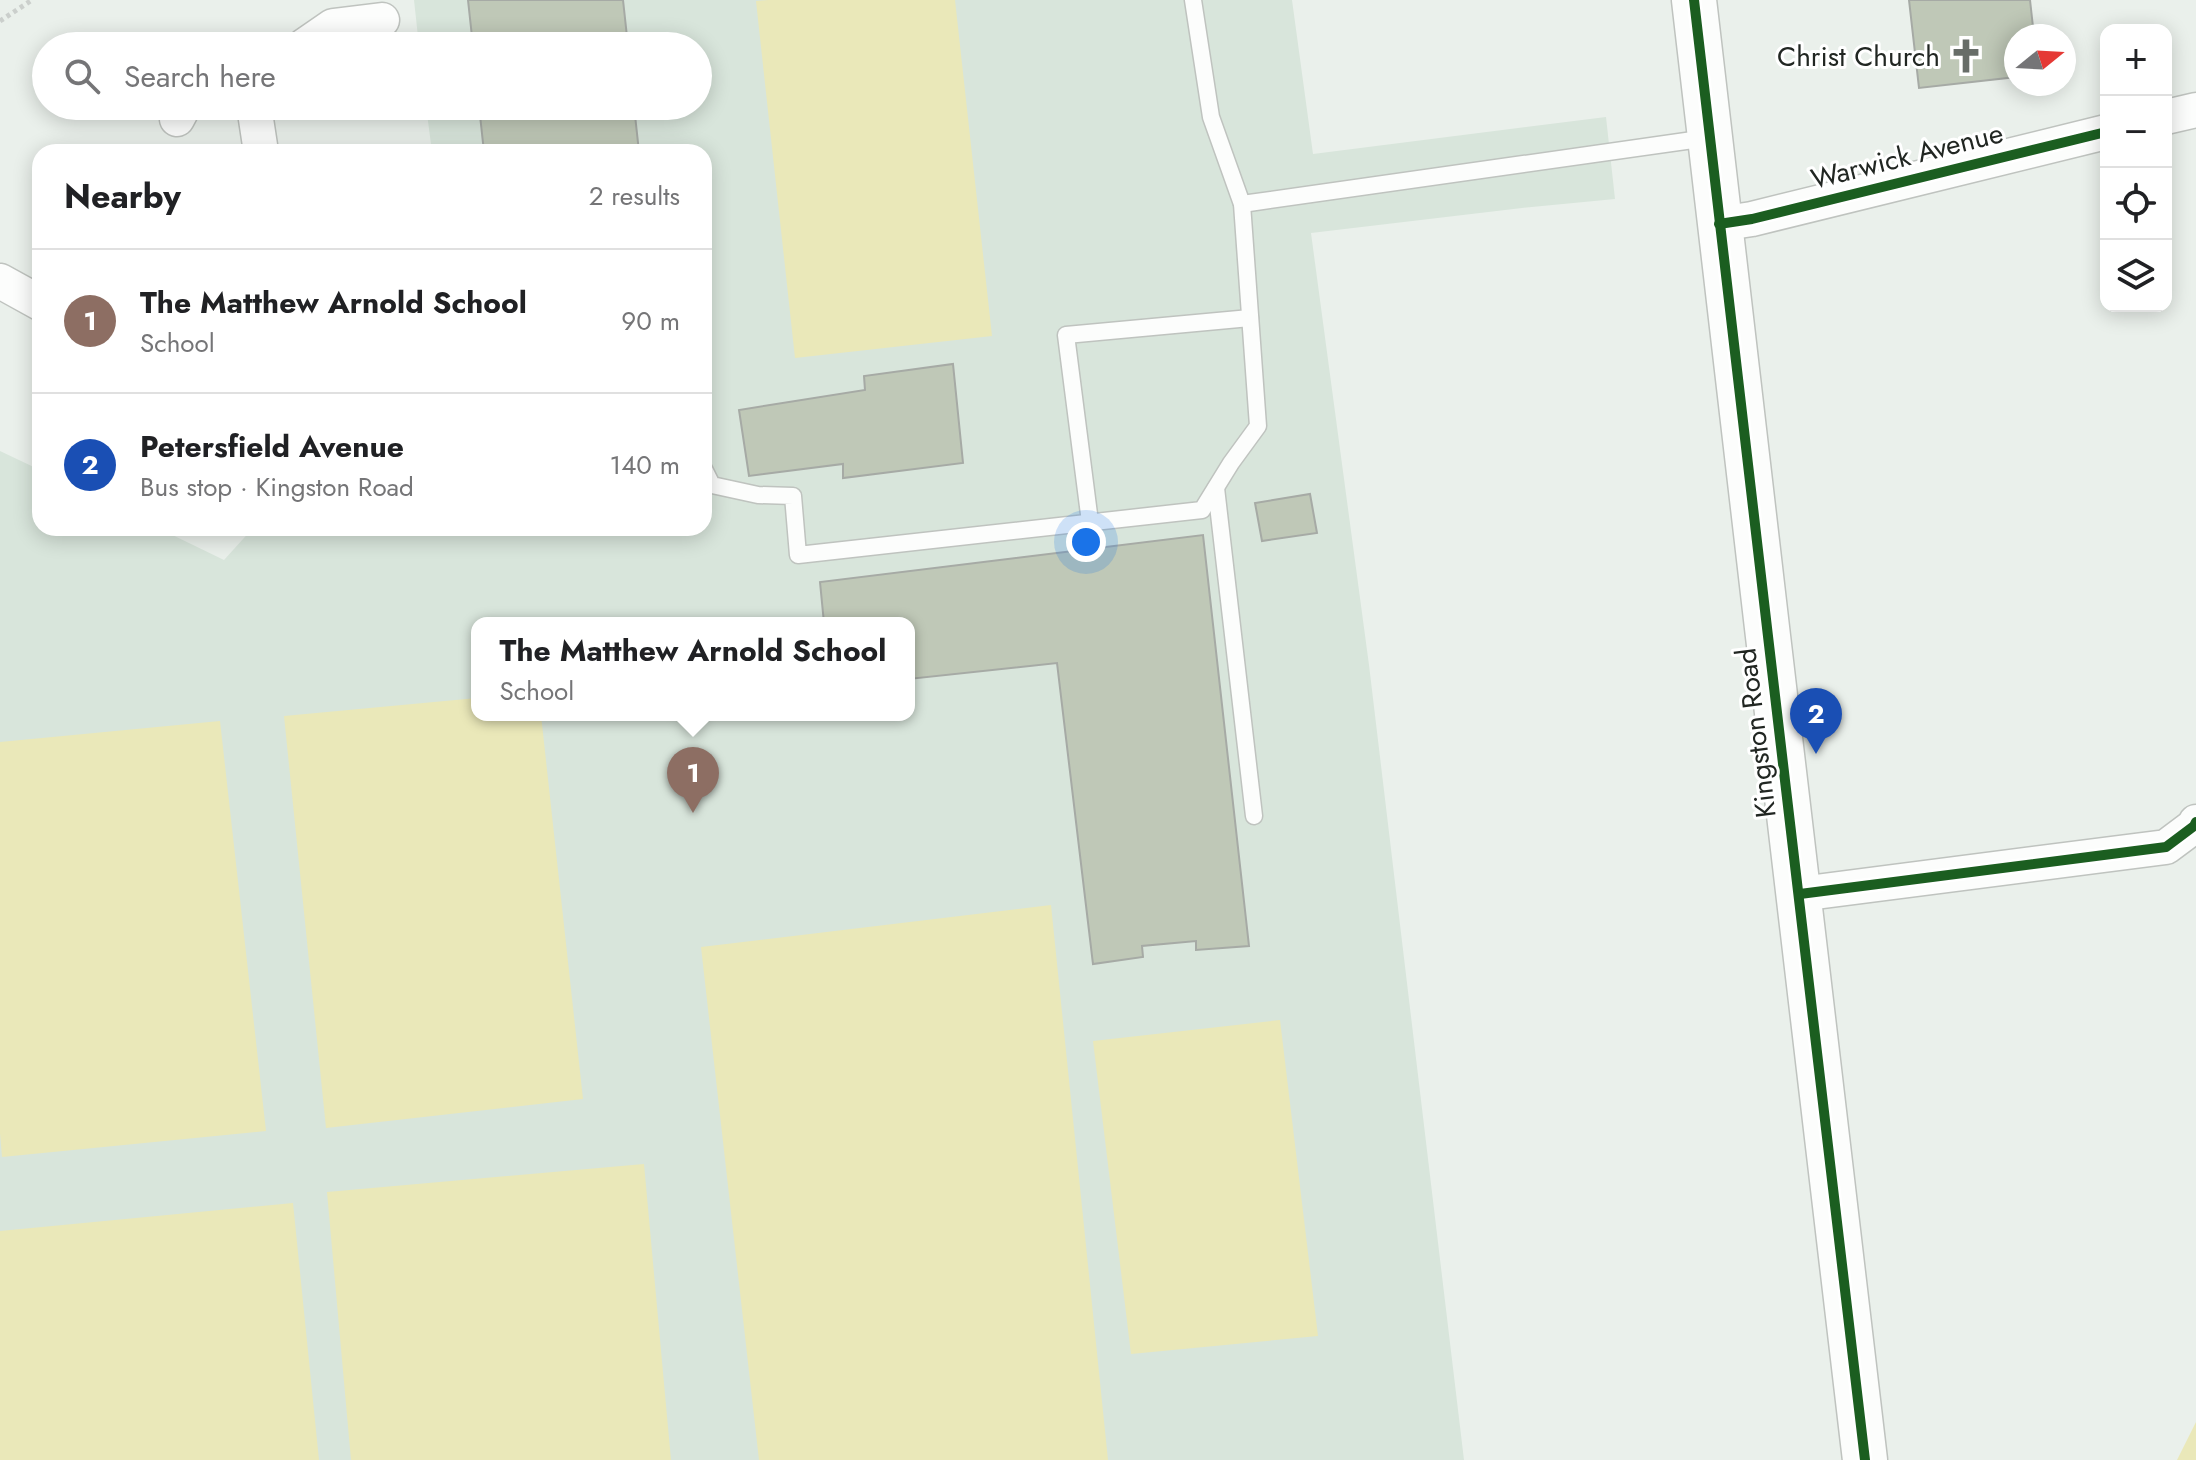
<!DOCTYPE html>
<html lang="en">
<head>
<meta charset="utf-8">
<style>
  body { margin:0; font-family:Jost,sans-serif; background:#f6f6f6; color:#202124 }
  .controls { position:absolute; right:24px; top:24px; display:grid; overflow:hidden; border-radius:16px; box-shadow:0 4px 20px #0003 }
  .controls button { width:72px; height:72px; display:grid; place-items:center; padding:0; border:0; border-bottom:2px solid #e0e0e0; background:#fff; color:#202124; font:40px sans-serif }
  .compass { position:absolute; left:2004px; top:24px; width:72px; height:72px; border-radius:50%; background:#fff; box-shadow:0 4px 20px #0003; rotate:72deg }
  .you { position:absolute; left:1086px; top:542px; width:28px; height:28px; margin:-20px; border:6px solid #fff; border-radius:50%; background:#1a73e8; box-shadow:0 0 0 12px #1a73e833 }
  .badge { display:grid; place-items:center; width:52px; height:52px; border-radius:50%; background:#676d68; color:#fff; font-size:26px; font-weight:700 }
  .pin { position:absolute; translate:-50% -66px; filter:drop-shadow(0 2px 4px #0008) }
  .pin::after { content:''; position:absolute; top:42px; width:28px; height:24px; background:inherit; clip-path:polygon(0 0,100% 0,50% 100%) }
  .popup { position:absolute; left:471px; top:617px; width:444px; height:104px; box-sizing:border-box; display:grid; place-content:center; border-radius:16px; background:#fff; filter:drop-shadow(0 2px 6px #0005); font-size:26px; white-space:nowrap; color:#757577 }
  .popup b { font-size:30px; color:#202124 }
  .popup::after { content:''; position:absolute; left:50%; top:100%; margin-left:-16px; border:16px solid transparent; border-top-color:#fff }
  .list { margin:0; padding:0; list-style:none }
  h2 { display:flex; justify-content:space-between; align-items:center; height:104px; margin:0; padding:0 32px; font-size:34px }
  h2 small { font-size:26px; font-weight:400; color:#757577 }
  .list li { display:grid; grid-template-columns:52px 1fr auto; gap:24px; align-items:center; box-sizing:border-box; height:144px; padding:0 32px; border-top:2px solid #e0e0e0 }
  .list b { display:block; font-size:30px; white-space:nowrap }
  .list p { margin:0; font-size:26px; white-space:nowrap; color:#757577 }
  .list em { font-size:26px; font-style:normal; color:#757577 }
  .icon { flex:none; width:44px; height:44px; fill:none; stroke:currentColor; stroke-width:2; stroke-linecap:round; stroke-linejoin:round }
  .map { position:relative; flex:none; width:2196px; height:1460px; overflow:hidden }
  .search { position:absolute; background:#fff; box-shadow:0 4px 20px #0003; left:32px; top:32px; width:680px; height:88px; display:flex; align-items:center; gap:20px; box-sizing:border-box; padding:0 28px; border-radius:44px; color:#757577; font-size:30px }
  .panel { position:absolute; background:#fff; box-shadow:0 4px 20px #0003; left:32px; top:144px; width:680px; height:392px; border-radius:24px }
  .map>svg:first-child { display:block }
</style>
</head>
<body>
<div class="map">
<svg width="2196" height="1460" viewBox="0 0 2196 1460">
  <rect width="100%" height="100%" fill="#eaf0eb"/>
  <!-- built -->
  <path fill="#d8e5db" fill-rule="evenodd" d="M414 0H1292L1313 154 1606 117 1615 199 1522 208 1311 233 1369 665 1464 1460H0V451L40 470V528H158L224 560 253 528H704V152H432L426 106H698V46H419ZM477 623H909V715H477Z"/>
  <!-- green -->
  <g fill="#eae8b9">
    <path d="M768 0H955L992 336 795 358 756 1Z"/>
    <path d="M477 698V715H541L583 1099 326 1128 284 716Z"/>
    <path d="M220 721 266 1131 2 1157 0 1133V742Z"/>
    <path d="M1051 905 1108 1460H759L701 947Z"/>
    <path d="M1280 1020 1318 1336 1131 1354 1093 1041Z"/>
    <path d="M644 1164 671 1460H351L327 1192Z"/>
    <path d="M293 1203 319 1460H0V1231Z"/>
    <path d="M2196 1422V1460H2177Z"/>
  </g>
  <!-- building -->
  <g fill="#bfc8b7" stroke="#a6aaa5" stroke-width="2">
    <path d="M468 0H623L628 46H473Z"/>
    <path d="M1909 0H2030L2034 36H2016V77L1919 88Z"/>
    <path d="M479 106H634L639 152H484Z"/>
    <path d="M953 364 963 463 843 478V464L749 476 739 410 865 390 864 376Z"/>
    <path d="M1310 494 1317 533 1262 541 1255 503Z"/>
    <path d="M1203 535 1249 946 1196 950V941L1142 946 1143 957 1093 964 1057 663 909 679V623H824L820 582Z"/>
  </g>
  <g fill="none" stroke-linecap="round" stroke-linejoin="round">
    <!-- lane casing -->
    <g stroke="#bfc3bf" stroke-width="19">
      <g id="lane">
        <path d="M1242 204 1707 138"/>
        <path d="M704 469 712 485 758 495 793 496 798 555 1202 510 1231 463 1258 426 1242 204 1211 117 1193 0"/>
        <path d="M1216 488 1254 816"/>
        <path d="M1090 522 1066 335 1250 318"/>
      </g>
    </g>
    <!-- street casing -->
    <g stroke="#bfc3bf" stroke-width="37">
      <g id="street">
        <path d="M304 46 333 26 382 20"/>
        <path d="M254 106 261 152"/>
        <path d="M2166 117 2196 110"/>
        <path d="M177 119 184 106"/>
        <path d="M1719 224 1752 219 2106 132"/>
        <path d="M0 281 40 303"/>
        <path d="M1800 894 2166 847 2194 826 2196 822"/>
      </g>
    </g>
    <!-- secondary casing -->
    <g stroke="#bfc3bf" stroke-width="47">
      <path id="secondary" d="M1694 0C1749 487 1809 973 1865 1460"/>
    </g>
    <!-- path -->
    <path stroke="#cbcfcc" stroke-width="5" stroke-dasharray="4 4" stroke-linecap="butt" d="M0 21 32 0"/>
    <!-- lane -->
    <use href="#lane" stroke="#fcfdfc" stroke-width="16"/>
    <!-- street -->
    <use href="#street" stroke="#fcfdfc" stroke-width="34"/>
    <!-- secondary -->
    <use href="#secondary" stroke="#fcfdfc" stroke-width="44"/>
    <!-- cycleway casing -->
    <g stroke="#fff" stroke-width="15">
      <g id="cycleway">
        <path d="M1694 0C1749 487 1809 973 1865 1460"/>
        <path d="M1719 224 1752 219 2106 132"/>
        <path d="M1800 894 2166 847 2194 826 2196 822"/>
      </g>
    </g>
    <!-- cycleway -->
    <use href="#cycleway" stroke="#1b5e20" stroke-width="10"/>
  </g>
  <!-- icons -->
  <defs>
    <g id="church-bare" transform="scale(2.76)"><path d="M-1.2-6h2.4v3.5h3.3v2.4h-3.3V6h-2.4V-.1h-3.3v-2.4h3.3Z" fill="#676d68" stroke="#fff" stroke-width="2.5" paint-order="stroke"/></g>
  </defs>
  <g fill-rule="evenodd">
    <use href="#church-bare" x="1966" y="56"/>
  </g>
  <g text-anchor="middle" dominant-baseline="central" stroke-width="6" stroke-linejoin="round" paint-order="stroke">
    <!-- poi labels -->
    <g font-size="28" fill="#212622" stroke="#fff" text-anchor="end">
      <text x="1940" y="56">Christ Church</text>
    </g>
    <!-- street labels -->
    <g font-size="28" fill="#212622" stroke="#fff">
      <text transform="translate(1907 156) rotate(-14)">Warwick Avenue</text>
      <text transform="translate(1756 733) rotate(-97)">Kingston Road</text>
    </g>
  </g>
</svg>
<div class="controls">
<button>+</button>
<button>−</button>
<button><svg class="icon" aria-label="locate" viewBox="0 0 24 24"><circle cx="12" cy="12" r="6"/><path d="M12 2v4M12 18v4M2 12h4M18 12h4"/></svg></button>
<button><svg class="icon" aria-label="layers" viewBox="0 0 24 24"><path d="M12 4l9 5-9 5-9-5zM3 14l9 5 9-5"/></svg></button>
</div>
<svg class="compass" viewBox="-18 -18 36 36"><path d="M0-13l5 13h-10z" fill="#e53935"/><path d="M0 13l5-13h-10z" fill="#757577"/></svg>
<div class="you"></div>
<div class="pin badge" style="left:693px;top:813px;background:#8d6e63">1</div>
<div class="popup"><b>The Matthew Arnold School</b>School</div>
<div class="pin badge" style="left:1816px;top:754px;background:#1a4fb4">2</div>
<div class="search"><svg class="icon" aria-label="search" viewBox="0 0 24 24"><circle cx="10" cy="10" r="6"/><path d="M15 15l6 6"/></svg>Search here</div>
<section class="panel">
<h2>Nearby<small>2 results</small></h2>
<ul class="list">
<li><span class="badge" style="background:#8d6e63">1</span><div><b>The Matthew Arnold School</b><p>School</p></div><em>90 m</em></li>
<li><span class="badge" style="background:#1a4fb4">2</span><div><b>Petersfield Avenue</b><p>Bus stop · Kingston Road</p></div><em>140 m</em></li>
</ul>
</section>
</div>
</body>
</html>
